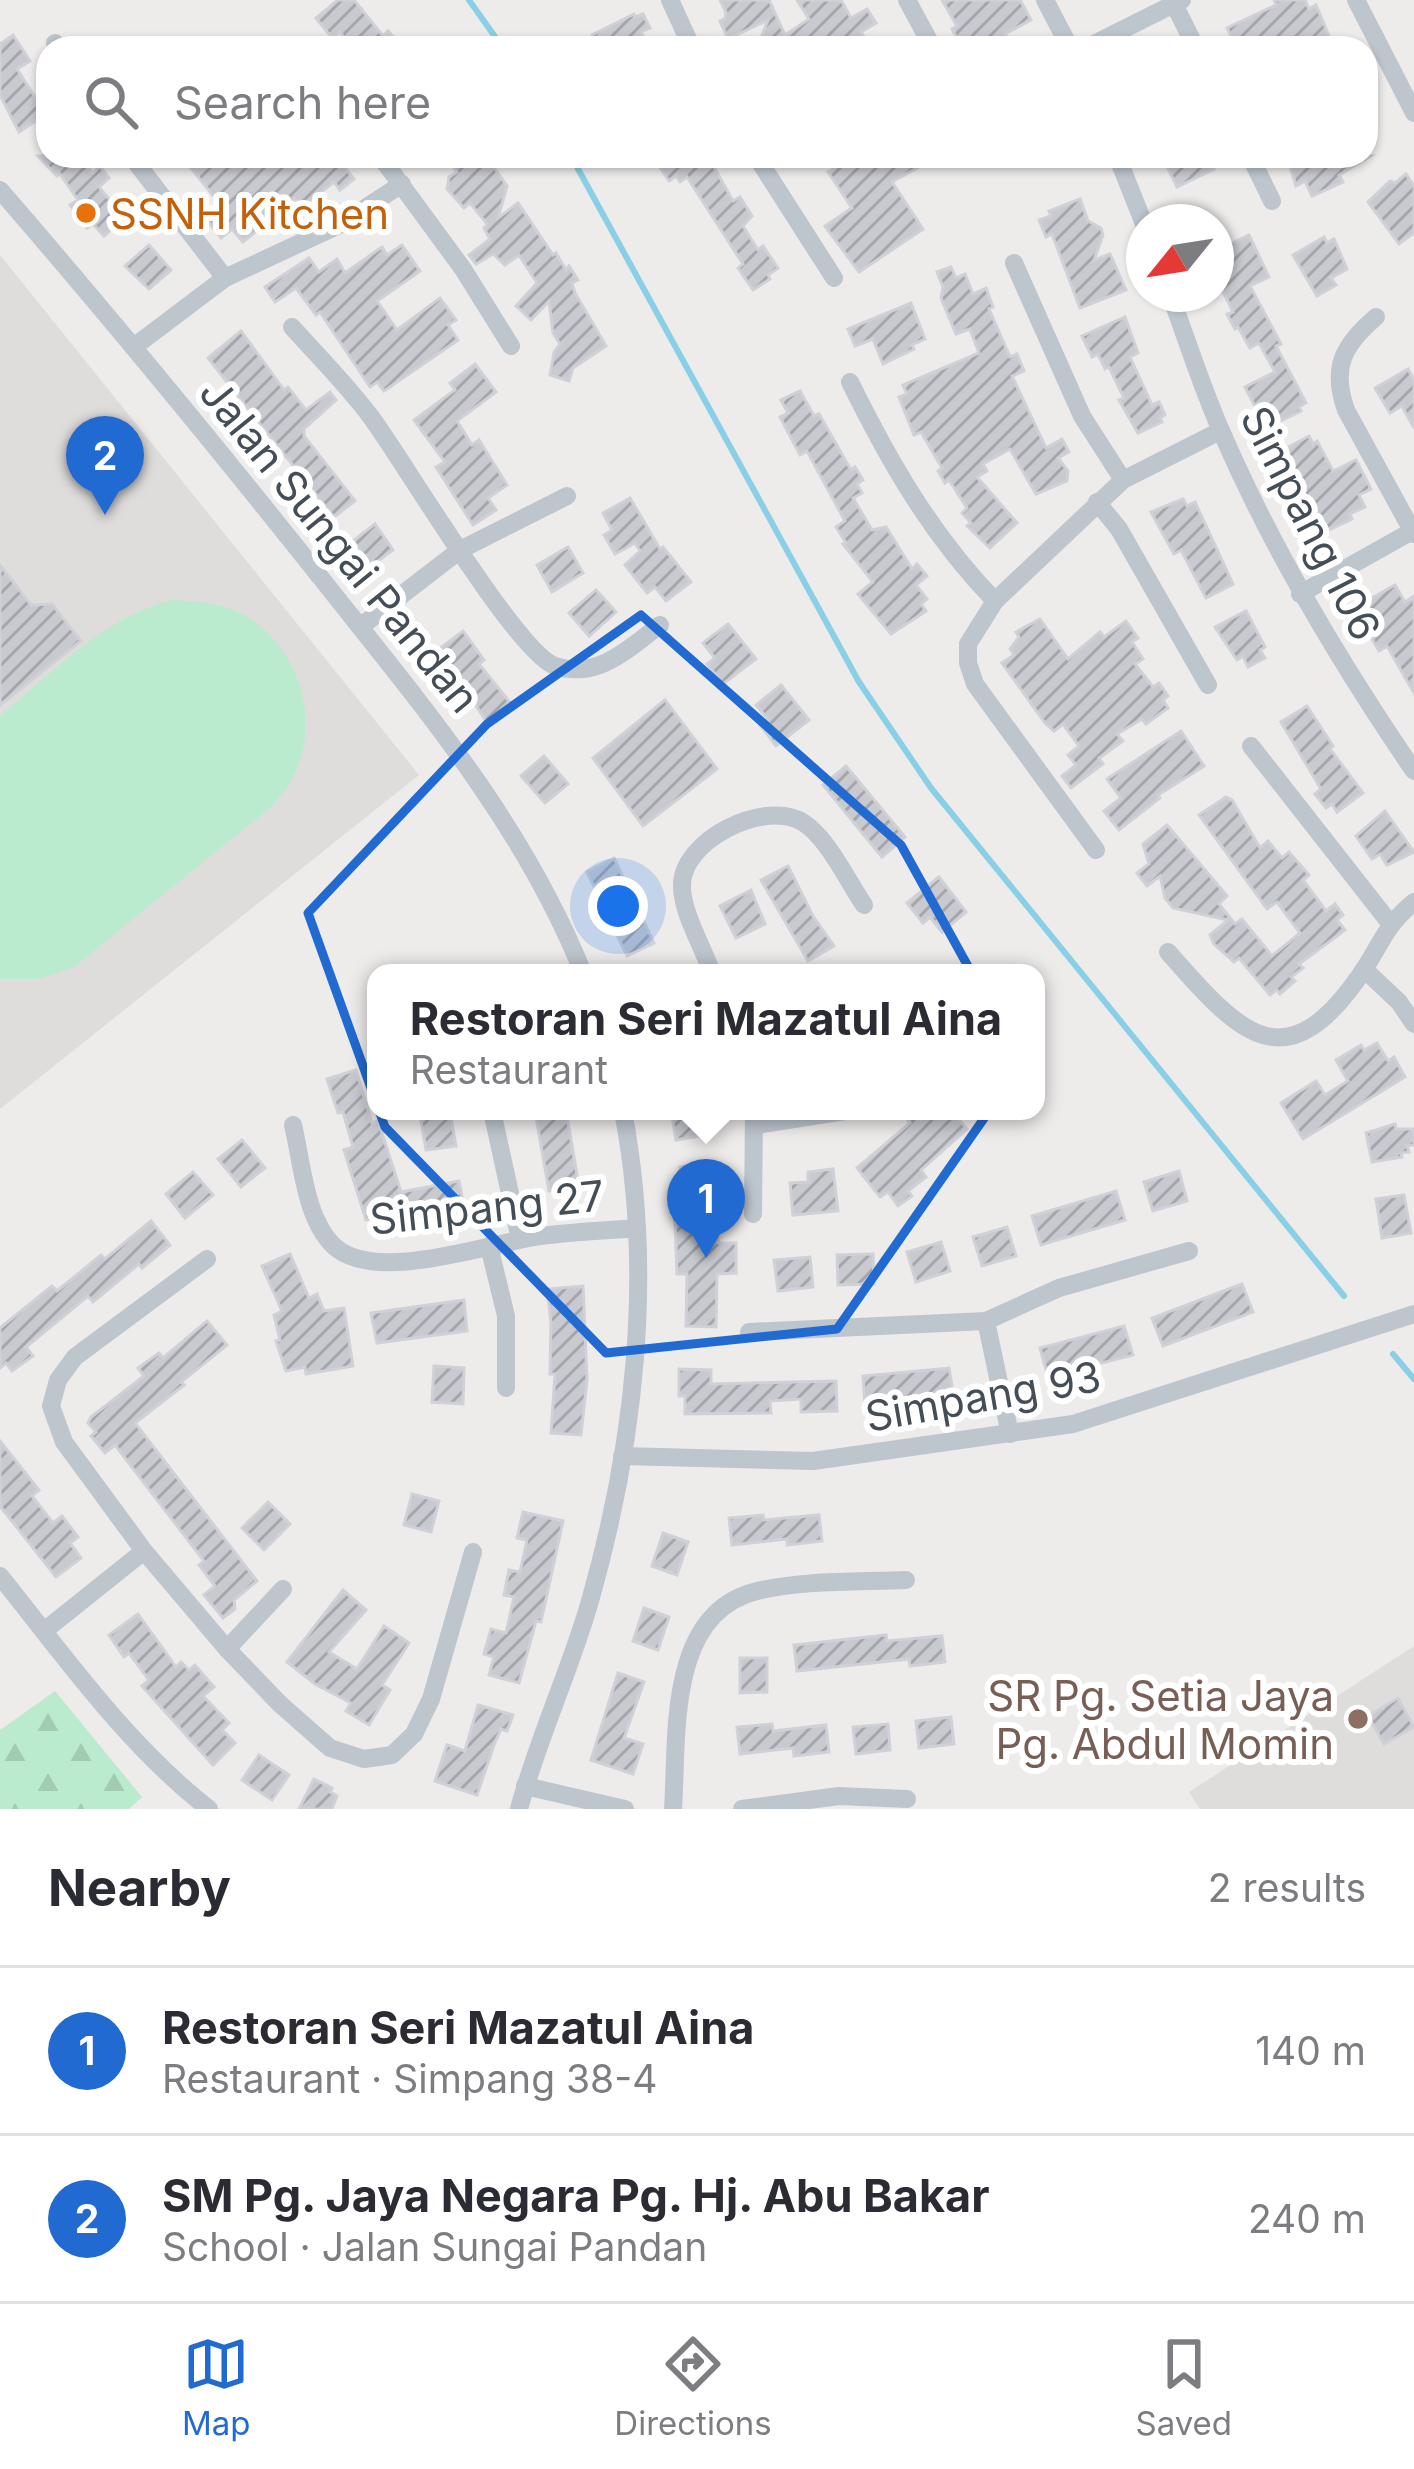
<!DOCTYPE html>
<html lang="en">
<head>
<meta charset="utf-8">
<style>
  body { margin:0; font-family:Inter,sans-serif; background:#f7f7f7; color:#2b2b33 }
  .compass { position:absolute; left:1126px; top:204px; width:108px; height:108px; border-radius:50%; background:#fff; box-shadow:0 3px 9px #0004; rotate:240deg }
  .you { position:absolute; left:618px; top:906px; width:42px; height:42px; margin:-30px; border:9px solid #fff; border-radius:50%; background:#1a73e8; box-shadow:0 0 0 18px #1a73e833 }
  .badge { display:grid; place-items:center; width:78px; height:78px; border-radius:50%; background:#216ad1; color:#fff; font-size:39px; font-weight:700 }
  .pin { position:absolute; translate:-50% -99px; filter:drop-shadow(0 3px 6px #0008) }
  .pin::after { content:''; position:absolute; top:63px; width:42px; height:36px; background:inherit; clip-path:polygon(0 0,100% 0,50% 100%) }
  .popup { position:absolute; left:367px; top:964px; width:678px; height:156px; box-sizing:border-box; display:grid; place-content:center; border-radius:24px; background:#fff; filter:drop-shadow(0 3px 9px #0005); font-size:39px; white-space:nowrap; color:#7c7c81 }
  .popup b { font-size:45px; color:#2b2b33 }
  .popup::after { content:''; position:absolute; left:50%; top:100%; margin-left:-24px; border:24px solid transparent; border-top-color:#fff }
  .list { margin:0; padding:0; list-style:none }
  h2 { display:flex; justify-content:space-between; align-items:center; height:156px; margin:0; padding:0 48px; font-size:51px }
  h2 small { font-size:39px; font-weight:400; color:#7c7c81 }
  .list li { display:grid; grid-template-columns:78px 1fr auto; gap:36px; align-items:center; box-sizing:border-box; height:168px; padding:0 48px; border-top:3px solid #e1e1e2 }
  .list b { display:block; font-size:45px; white-space:nowrap }
  .list p { margin:0; font-size:39px; white-space:nowrap; color:#7c7c81 }
  .list em { font-size:39px; font-style:normal; color:#7c7c81 }
  .icon { flex:none; width:66px; height:66px; fill:none; stroke:currentColor; stroke-width:2; stroke-linecap:round; stroke-linejoin:round }
  .map { position:relative; flex:none; width:1414px; height:1809px; overflow:hidden }
  .search { position:absolute; background:#fff; box-shadow:0 3px 9px #0004; left:36px; right:36px; top:36px; height:132px; display:flex; align-items:center; gap:30px; box-sizing:border-box; padding:0 42px; border-radius:36px; color:#7c7c81; font-size:45px }
  .sheet { height:492px; background:#fff }
  nav { display:flex; justify-content:space-around; align-items:center; box-sizing:border-box; height:168px; border-top:3px solid #e1e1e2; background:#fff; font-size:33px; color:#7c7c81 }
  nav a { display:grid; justify-items:center; gap:6px }
  nav .on { color:#216ad1 }
  .map>svg:first-child { display:block }
</style>
</head>
<body>
<div class="map">
<svg width="1414" height="1809" viewBox="0 0 1414 1809">
  <defs>
    <pattern id="forest-firs" width="22" height="20" patternUnits="userSpaceOnUse" patternTransform="scale(3)"><rect width="22" height="20" fill="#baebce"/><path d="M5 1l3.5 6h-7zM16 11l3.5 6h-7z" fill="#a1cbb3"/></pattern>
    <pattern id="building-hatch" width="6" height="6" patternUnits="userSpaceOnUse" patternTransform="scale(3)"><rect width="6" height="6" fill="#c8cad0"/><path d="M-1 1l2-2M0 6l6-6M5 7l2-2" fill="none" stroke="#a4a6ac"/></pattern>
  </defs>
  <rect width="100%" height="100%" fill="#eeebeb"/>
  <!-- education -->
  <g fill="#dfdcdc">
    <path d="M0 255 419 775 0 1109Z"/>
    <path d="M1414 1646V1809H1200L1189 1792Z"/>
  </g>
  <!-- green -->
  <path fill="#baebce" d="M173 600C196 601 217 602 238 612 296 640 323 717 294 775 289 786 279 796 272 806L74 967 38 979H0V716C54 672 104 616 173 600Z"/>
  <!-- forest -->
  <path fill="url(#forest-firs)" d="M55 1691 142 1797 129 1809H0V1730Z"/>
  <g fill="none" stroke-linecap="round" stroke-linejoin="round">
    <!-- stream -->
    <g stroke="#89d0e6" stroke-width="6">
      <path d="M469 0 503 48"/>
      <path d="M571 156 859 682 931 788 1344 1296"/>
      <path d="M1393 1354 1414 1379"/>
    </g>
  </g>
  <!-- building -->
  <g fill="url(#building-hatch)" stroke="#cfd1d7" stroke-width="3">
    <path d="M338 0H354L383 36 388 31 403 48H352L340 32 332 38 316 18Z"/>
    <path d="M720 0H769L785 35 809 19 797 0H841L851 18 867 9 876 23 861 32 871 48H757L768 20 728 39 720 21 725 19 726 12Z"/>
    <path d="M942 0H1020L1031 20 1005 34 1013 48H973L967 37 959 42 952 29 957 26Z"/>
    <path d="M1274 0H1305L1309 9 1316 5 1334 48H1237L1227 28 1276 5Z"/>
    <path d="M634 14 635 17 643 14 650 28 641 32 650 48H598L592 35Z"/>
    <path d="M13 35 30 61 17 69 46 114 19 132 0 95V44Z"/>
    <path d="M38 156H77L93 173 100 166 109 178 99 187 124 217 104 236 93 224 87 228 70 205 78 200 60 174 57 176Z"/>
    <path d="M181 156H336L354 179 340 190 334 182 302 207 295 199 243 242 232 229 221 238 207 220 220 204Z"/>
    <path d="M464 156H472L479 166 489 160 507 186 498 218 518 203 553 255 556 253 566 270 569 266 578 280 572 283 575 293 606 346 573 368 569 381 550 375 554 352 560 344 553 333 549 301 531 320 516 306 537 283 519 255 505 265 493 254 476 264 469 255 490 239 484 228 488 225 470 203 464 208 447 189 449 177 457 172 452 165Z"/>
    <path d="M652 156H708L733 201 740 197 752 216 743 226 758 250 763 246 778 268 768 275 770 279 753 290 738 268 743 264 687 177 680 182 676 176 669 181Z"/>
    <path d="M831 156H939L892 182 923 229 859 272 825 226 852 208 828 172 838 166Z"/>
    <path d="M1162 156H1208L1214 169 1177 187Z"/>
    <path d="M1287 156H1371L1339 175 1343 182 1312 196 1305 181 1296 186Z"/>
    <path d="M1406 174 1414 186V233L1399 244 1368 202 1390 181 1395 183Z"/>
    <path d="M1080 199 1088 221 1101 228 1103 235 1094 260 1110 254 1126 290 1080 308 1052 234 1046 237 1039 220 1051 216 1049 211Z"/>
    <path d="M1249 235 1269 277 1250 286 1281 344 1276 346 1306 403 1299 407 1301 411 1266 428 1245 387 1275 372 1259 343 1250 348 1238 327 1235 329 1227 314 1233 312 1216 277V251Z"/>
    <path d="M1324 237 1327 243 1334 239 1347 269 1331 278 1336 285 1317 296 1293 255Z"/>
    <path d="M149 245 171 270 149 289 125 266Z"/>
    <path d="M402 245 420 271 377 301 397 330 440 298 456 320 448 325 458 340 384 391 377 382 370 387 320 312 316 315 296 288 275 302 265 287 309 258 319 272 337 259 345 273 382 247 387 255Z"/>
    <path d="M951 267 956 278 965 274 973 294 986 288 993 307 989 309 1010 357 1017 354 1024 371 1012 376 1046 448 1062 439 1069 452 1058 458 1068 471 1067 481 1036 494 1010 449 983 464 987 471 977 477 1017 523 990 548 967 526 971 523 962 513 967 508 949 480 945 483 938 471 942 468 921 432 914 435 899 397 907 394 903 385 979 353 970 329 956 334 941 298 943 287 937 272Z"/>
    <path d="M911 303 925 339 912 345 914 349 883 364 873 339 855 346 848 329Z"/>
    <path d="M1125 317 1138 353 1130 357 1152 405 1159 402 1165 415 1160 418 1162 422 1138 433 1119 400 1124 398 1109 367 1105 369 1098 354 1092 357 1082 336Z"/>
    <path d="M241 331 284 390 288 387 306 410 330 392 336 400 304 429V436L355 501 334 517 208 358Z"/>
    <path d="M475 364 496 392 457 421 472 445 479 440 507 485 488 498 496 510 473 525 436 467 445 462 414 420 455 390 450 383Z"/>
    <path d="M1408 369 1414 380V428L1402 406 1390 413 1375 388Z"/>
    <path d="M800 391 814 416 819 414 851 470 855 467 863 480 857 484 862 493 853 498 872 530 886 527 912 569 917 564 927 576 916 585 927 599 921 604 926 611 891 634 858 594 873 582 843 544 846 543 836 527 845 521 807 451 800 455 780 417 788 413 781 400Z"/>
    <path d="M1309 436 1313 444 1317 441 1333 471 1356 460 1371 489 1359 495 1365 507 1350 514 1352 519 1316 536 1297 498 1304 494 1281 451Z"/>
    <path d="M630 498 660 549 663 547 691 582 666 601 655 587 647 593 625 565 640 551 635 543 615 554 604 535 612 530 603 513Z"/>
    <path d="M1183 499 1187 506 1195 502 1233 584 1206 598 1181 550 1174 554 1151 512Z"/>
    <path d="M375 524 393 550 371 566 353 541Z"/>
    <path d="M568 547 583 573 552 592 537 565Z"/>
    <path d="M0 565 31 605 52 604 81 641 0 705Z"/>
    <path d="M1395 585 1405 602 1414 596V693L1387 646 1379 651 1354 608Z"/>
    <path d="M596 590 616 612 589 636 569 613Z"/>
    <path d="M1246 611 1265 647 1260 650 1265 658 1248 667 1243 656 1237 660 1215 627Z"/>
    <path d="M1040 619 1068 659 1100 632 1104 637 1126 621 1138 638 1132 642 1143 659 1135 664 1153 687 1159 683 1168 696 1163 700 1168 708 1146 724 1142 719 1117 734 1123 741 1099 758 1103 764 1071 788 1062 776 1076 765 1068 755 1079 746 1063 724 1054 731 1045 723 1002 663 1014 655 1010 649 1019 637 1016 632Z"/>
    <path d="M728 624 756 659 723 684 707 664 715 658 703 643Z"/>
    <path d="M463 631 484 660 479 664 512 705 488 724 439 649Z"/>
    <path d="M781 685 809 720 776 746 760 725 768 719 756 705Z"/>
    <path d="M665 700 717 769 643 826 593 758Z"/>
    <path d="M1307 706 1333 746 1330 749 1363 793 1337 812 1332 804 1326 808 1315 794 1321 789 1281 722Z"/>
    <path d="M1181 731 1204 766 1158 795 1160 798 1119 830 1104 811 1121 798 1107 779Z"/>
    <path d="M544 756 568 784 545 803 521 776Z"/>
    <path d="M846 766 905 837 882 857 823 785Z"/>
    <path d="M1226 797 1232 800 1260 848 1268 841 1282 858 1289 852 1309 875 1303 880 1326 911 1335 904 1343 915 1337 920 1345 930 1299 964 1303 968 1291 977 1295 981 1280 994 1277 990 1270 995 1239 958 1234 962 1214 944 1210 935 1228 920 1173 908 1165 898 1160 876 1147 886 1137 873 1149 864 1143 844 1167 825 1227 896 1219 904 1235 924 1242 919 1272 956 1300 933 1277 902 1267 909 1199 815Z"/>
    <path d="M1385 811 1414 852 1387 865 1380 854 1372 859 1356 836Z"/>
    <path d="M614 858 654 943 627 956 587 872Z"/>
    <path d="M788 866 813 916 834 946 808 961 761 880Z"/>
    <path d="M939 877 966 912 942 932 930 917 923 923 907 903Z"/>
    <path d="M751 890 765 924 736 938 720 906Z"/>
    <path d="M1377 1043 1388 1061 1394 1057 1405 1077 1303 1139 1281 1103 1316 1081 1325 1095 1348 1081 1336 1060 1361 1045 1364 1050Z"/>
    <path d="M356 1070 372 1123 378 1121 401 1192 459 1181 465 1211 410 1221 411 1227 381 1235 376 1217 366 1220 344 1150 353 1147 343 1112 338 1113 327 1079Z"/>
    <path d="M450 1111 456 1146 426 1150 420 1115Z"/>
    <path d="M535 1111H566L579 1186 549 1191Z"/>
    <path d="M671 1111H702L706 1135 676 1140Z"/>
    <path d="M901 1111H952L967 1129 921 1170 926 1177 908 1191 912 1196 898 1206 888 1192 880 1197 857 1168 910 1123Z"/>
    <path d="M1395 1124 1396 1129H1414V1145L1407 1146 1409 1152 1401 1153 1402 1157 1372 1162 1366 1133Z"/>
    <path d="M242 1140 265 1168 241 1187 218 1159Z"/>
    <path d="M710 1163 718 1243H736V1273L717 1274 716 1327 686 1326 687 1274H677L675 1221 686 1220 680 1167Z"/>
    <path d="M833 1169 838 1211 793 1215 790 1183 808 1182V1172Z"/>
    <path d="M1179 1171 1187 1201 1153 1211 1144 1182Z"/>
    <path d="M193 1172 213 1195 185 1218 166 1194Z"/>
    <path d="M1116 1191 1125 1220 1041 1245 1032 1216Z"/>
    <path d="M1404 1195 1411 1233 1382 1238 1376 1199Z"/>
    <path d="M151 1221 170 1245 142 1268 139 1264 93 1302 88 1296 26 1347 33 1356 12 1371 6 1363 0 1368V1328L52 1286 57 1291 101 1255 105 1259Z"/>
    <path d="M1007 1227 1016 1256 982 1266 973 1237Z"/>
    <path d="M941 1242 950 1271 916 1282 907 1252Z"/>
    <path d="M290 1254 309 1298 317 1294 324 1311 344 1308 353 1366 306 1374 305 1367 286 1371 276 1341 280 1340 274 1315 282 1311 262 1266Z"/>
    <path d="M873 1254 874 1284 838 1285 837 1255Z"/>
    <path d="M810 1257 813 1287 778 1291 774 1260Z"/>
    <path d="M1242 1284 1253 1312 1163 1346 1152 1318Z"/>
    <path d="M583 1286 587 1380 581 1435 551 1433 555 1374H550L551 1322 547 1289Z"/>
    <path d="M464 1300 467 1331 377 1343 371 1313Z"/>
    <path d="M207 1321 227 1345 181 1382 184 1385 135 1423 257 1581 234 1600 235 1609 223 1618 204 1595 215 1586 199 1565 204 1561 115 1445 105 1453 91 1436 96 1432 88 1423 91 1417 144 1376 138 1368 159 1353 163 1358Z"/>
    <path d="M1124 1326 1133 1355 1048 1377 1040 1348Z"/>
    <path d="M434 1366 464 1368 463 1404 432 1402Z"/>
    <path d="M949 1368 954 1398 865 1406 863 1376Z"/>
    <path d="M679 1369 711 1370V1384L836 1381 837 1411 801 1412V1399L770 1401 771 1413 685 1414V1396H679Z"/>
    <path d="M0 1441 39 1490 32 1496 53 1523 62 1516 78 1537 70 1543 81 1558 56 1577 0 1506Z"/>
    <path d="M412 1494 439 1501 431 1532 404 1525Z"/>
    <path d="M268 1502 290 1524 264 1550 242 1528Z"/>
    <path d="M523 1512 563 1521 541 1622 536 1621 519 1683 489 1675 494 1657 484 1654 491 1629 506 1633 514 1597 504 1595 509 1570 520 1572 527 1540 517 1538Z"/>
    <path d="M763 1515 764 1520 819 1515 822 1541 787 1545V1539L732 1545 729 1518Z"/>
    <path d="M663 1533 688 1542 677 1575 652 1566Z"/>
    <path d="M343 1590 366 1610 329 1652 357 1669 384 1626 409 1643 382 1685 390 1690 369 1725 346 1711 351 1703 315 1684 287 1662Z"/>
    <path d="M644 1608 669 1617 658 1650 633 1641Z"/>
    <path d="M138 1614 176 1667 181 1662 189 1670 195 1665 214 1687 203 1696 229 1723 222 1730 235 1743 213 1765 142 1686 149 1680 129 1653 124 1657 109 1635Z"/>
    <path d="M886 1635 887 1641 942 1636 945 1662 910 1666 909 1659 797 1671 794 1645Z"/>
    <path d="M740 1658H767V1692L740 1693Z"/>
    <path d="M618 1673 644 1682 624 1738 643 1744 633 1774 591 1760Z"/>
    <path d="M1398 1698 1414 1727 1384 1744 1368 1716Z"/>
    <path d="M478 1705 513 1715 507 1731 501 1729 495 1742 477 1795 435 1781 447 1745 465 1751Z"/>
    <path d="M951 1717 954 1744 919 1748 916 1721Z"/>
    <path d="M772 1724 773 1731 826 1725 829 1752 794 1756 793 1748 740 1754 737 1727Z"/>
    <path d="M888 1724 890 1750 856 1754 853 1727Z"/>
    <path d="M259 1755 289 1775 272 1800 242 1780Z"/>
    <path d="M314 1779 332 1788 330 1792 337 1796 332 1809H299Z"/>
  </g>
  <g fill="none" stroke-linecap="round" stroke-linejoin="round">
    <!-- minor -->
    <g stroke="#bdc5cd" stroke-width="18">
      <path d="M670 0 692 48"/>
      <path d="M907 0 933 48"/>
      <path d="M1045 0 1070 48"/>
      <path d="M1172 0 1196 48"/>
      <path d="M1356 0 1414 113"/>
      <path d="M55 43 59 48"/>
      <path d="M1086 48 1182 0"/>
      <path d="M131 156 225 278"/>
      <path d="M380 156 463 269 511 346"/>
      <path d="M756 156 834 278"/>
      <path d="M1117 156 1144 224"/>
      <path d="M1250 156 1272 201"/>
      <path d="M0 190C110 317 216 446 321 578 420 703 523 823 583 973"/>
      <path d="M1014 263 1082 416 1123 480"/>
      <path d="M1170 294C1187 340 1202 388 1222 433 1274 553 1340 663 1414 771"/>
      <path d="M1376 317C1343 345 1331 368 1346 410L1414 534"/>
      <path d="M292 327C319 357 347 385 371 417 403 460 517 653 555 666 598 680 629 648 660 625"/>
      <path d="M135 346 225 278 339 225 402 184"/>
      <path d="M850 382C890 463 932 536 995 601"/>
      <path d="M1097 502 1119 529 1208 685"/>
      <path d="M1300 594 1414 530"/>
      <path d="M360 627 460 550 567 496"/>
      <path d="M1251 746 1389 922"/>
      <path d="M1096 850 975 684 968 663V644L995 601 1123 480 1220 431"/>
      <path d="M1168 952C1240 1034 1286 1087 1365 968 1383 940 1387 924 1414 902"/>
      <path d="M1364 969 1399 1002 1414 1024"/>
      <path d="M712 973C703 947 682 913 682 886 681 840 766 798 804 823 829 840 847 880 864 905"/>
      <path d="M492 1111 520 1239"/>
      <path d="M293 1125C302 1162 305 1220 335 1247 376 1283 485 1245 534 1237 568 1232 603 1231 637 1228"/>
      <path d="M757 1125 845 1111"/>
      <path d="M753 1214 754 1111"/>
      <path d="M489 1246 506 1316V1388"/>
      <path d="M207 1259 75 1357 58 1380 51 1406 64 1442 144 1551 227 1649 280 1704 330 1748 364 1759 392 1755 414 1734 431 1699 473 1552"/>
      <path d="M986 1321 1010 1434"/>
      <path d="M749 1332 986 1321 1059 1288 1189 1251"/>
      <path d="M622 1456 813 1461 1073 1424 1414 1314"/>
      <path d="M0 1576C65 1657 127 1745 209 1809"/>
      <path d="M44 1631 144 1551"/>
      <path d="M227 1649 283 1589"/>
      <path d="M525 1786 625 1809"/>
      <path d="M519 1809C538 1738 570 1671 590 1601 635 1443 654 1273 623 1111"/>
      <path d="M673 1809C678 1737 666 1613 757 1591 804 1580 857 1582 906 1580"/>
      <path d="M742 1809 839 1796 907 1799"/>
    </g>
  </g>
  <!-- marked area -->
  <path fill="none" stroke="#216ad1" stroke-width="9" stroke-linejoin="round" d="M641 615 901 845 1022 1064 837 1329 606 1353 385 1127 308 913 487 724Z"/>
  <!-- markers -->
  <circle fill="#e8710a" stroke="#fff" stroke-width="4.5" cx="86" cy="213" r="12"/>
  <circle fill="#8d6e63" stroke="#fff" stroke-width="4.5" cx="1358" cy="1719" r="12"/>
  <g text-anchor="middle" dominant-baseline="central" stroke-width="12" stroke-linejoin="round" paint-order="stroke">
    <!-- food labels -->
    <g font-size="42" fill="#c56008" stroke="#fff" text-anchor="start">
      <text x="110" y="213">SSNH Kitchen</text>
    </g>
    <!-- street labels -->
    <g font-size="42" fill="#454e57" stroke="#fff">
      <text transform="translate(1311 523) rotate(63)">Simpang 106</text>
      <text transform="translate(340 545) rotate(51)">Jalan Sungai Pandan</text>
      <text transform="translate(487 1207) rotate(-6)">Simpang 27</text>
      <text transform="translate(983 1396) rotate(-10)">Simpang 93</text>
    </g>
    <!-- education labels -->
    <g font-size="42" fill="#785e54" stroke="#fff" text-anchor="end">
      <text x="1334" y="1695">SR Pg. Setia Jaya<tspan x="1334" dy="48">Pg. Abdul Momin</tspan></text>
    </g>
  </g>
</svg>
<svg class="compass" viewBox="-18 -18 36 36"><path d="M0-13l5 13h-10z" fill="#e53935"/><path d="M0 13l5-13h-10z" fill="#7c7c81"/></svg>
<div class="you"></div>
<div class="pin badge" style="left:706px;top:1258px">1</div>
<div class="popup"><b>Restoran Seri Mazatul Aina</b>Restaurant</div>
<div class="pin badge" style="left:105px;top:515px">2</div>
<div class="search"><svg class="icon" aria-label="search" viewBox="0 0 24 24"><circle cx="10" cy="10" r="6"/><path d="M15 15l6 6"/></svg>Search here</div>
</div>
<section class="sheet">
<h2>Nearby<small>2 results</small></h2>
<ul class="list">
<li><span class="badge">1</span><div><b>Restoran Seri Mazatul Aina</b><p>Restaurant · Simpang 38-4</p></div><em>140 m</em></li>
<li><span class="badge">2</span><div><b>SM Pg. Jaya Negara Pg. Hj. Abu Bakar</b><p>School · Jalan Sungai Pandan</p></div><em>240 m</em></li>
</ul>
</section>
<nav>
<a class="on"><svg class="icon" aria-label="map" viewBox="0 0 24 24"><path d="M3 6l6-2 6 2 6-2v14l-6 2-6-2-6 2zM9 4v14M15 6v14"/></svg>Map</a>
<a><svg class="icon" aria-label="directions" viewBox="0 0 24 24"><path d="M12 3l9 9-9 9-9-9zM9 14v-3h6M13 9l2 2-2 2"/></svg>Directions</a>
<a><svg class="icon" aria-label="saved" viewBox="0 0 24 24"><path d="M7 4h10v16l-5-4-5 4z"/></svg>Saved</a>
</nav>
</body>
</html>
